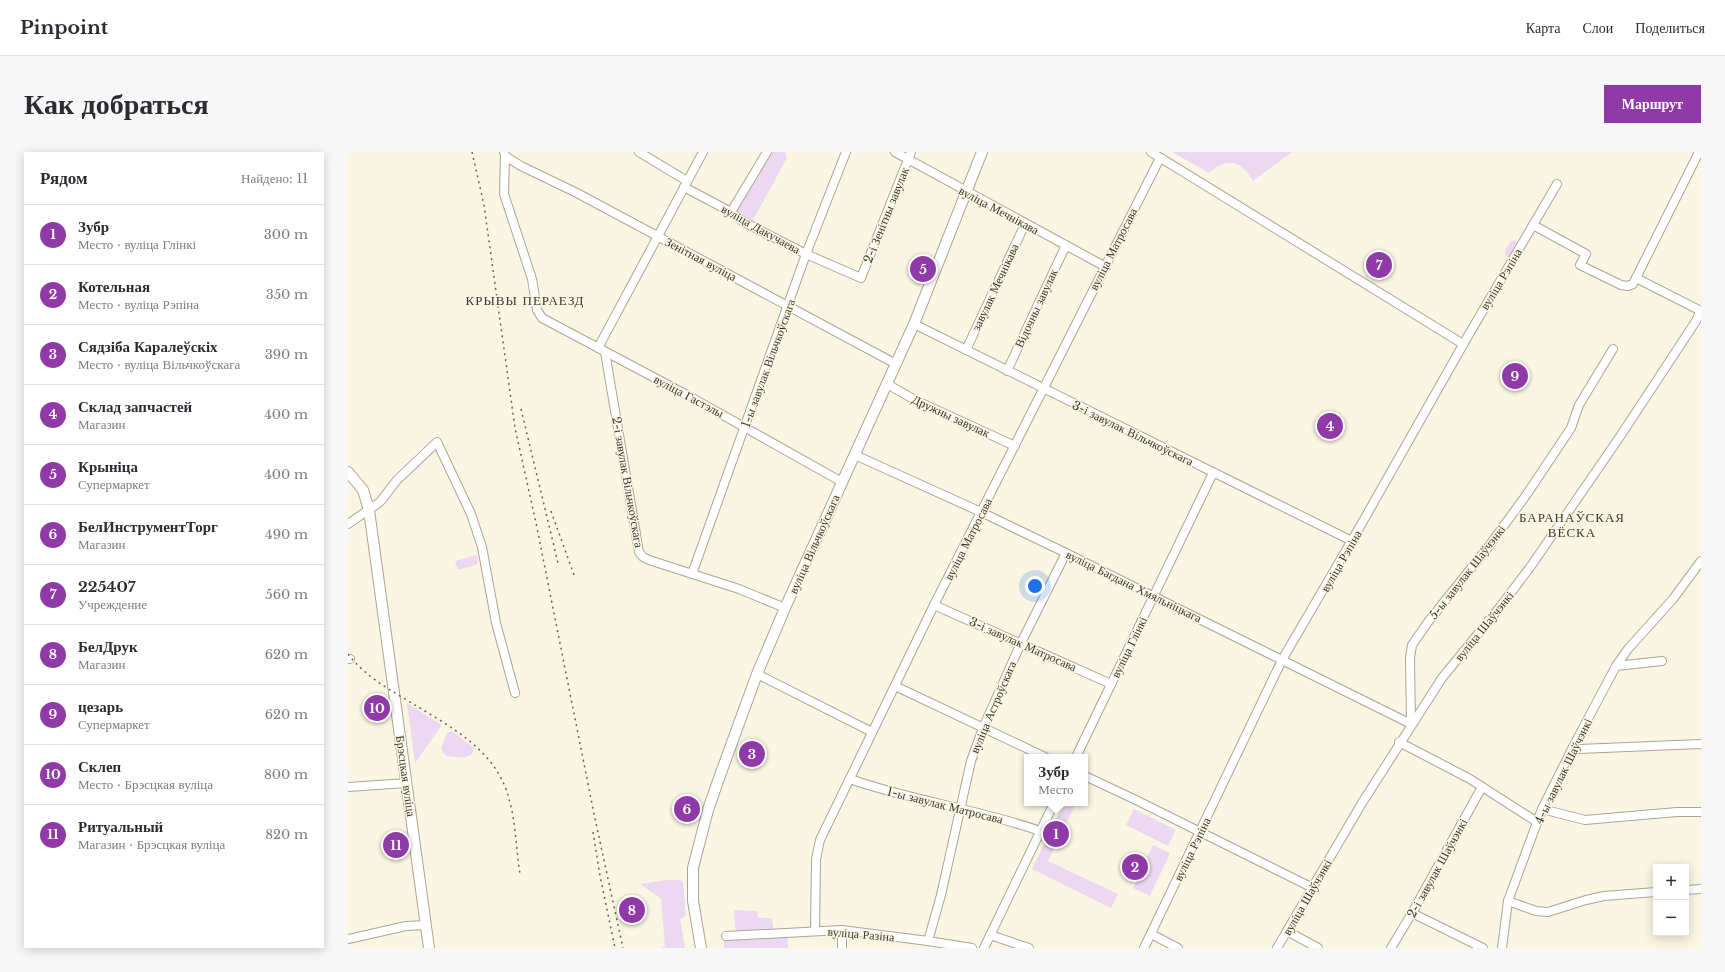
<!DOCTYPE html>
<html lang="ru">
<head>
<meta charset="utf-8">
<style>
  body { margin:0; font-family:"Libre Baskerville",serif; background:#f7f7f7; color:#2b2b33 }
  .controls { position:absolute; right:12px; bottom:12px; display:grid; overflow:hidden; border-radius:0px; box-shadow:0 2px 10px #0003 }
  .controls button { width:36px; height:36px; display:grid; place-items:center; padding:0; border:0; border-bottom:1px solid #e1e1e2; background:#fff; color:#2b2b33; font:20px sans-serif }
  .you { position:absolute; left:687px; top:434px; width:14px; height:14px; margin:-10px; border:3px solid #fff; border-radius:50%; background:#1a73e8; box-shadow:0 0 0 6px #1a73e833 }
  .badge { display:grid; place-items:center; width:26px; height:26px; border-radius:50%; background:#903aa8; color:#fff; font-size:13px; font-weight:700 }
  .pin { position:absolute; translate:-50% -50%; border:2px solid #fff; box-shadow:0 1px 4px #0006 }
  .popup { position:absolute; left:676px; top:602px; width:64px; height:52px; box-sizing:border-box; display:grid; place-content:center; border-radius:0px; background:#fff; filter:drop-shadow(0 1px 3px #0005); font-size:13px; white-space:nowrap; color:#7c7c81 }
  .popup b { font-size:15px; color:#2b2b33 }
  .popup::after { content:''; position:absolute; left:50%; top:100%; margin-left:-8px; border:8px solid transparent; border-top-color:#fff }
  .list { margin:0; padding:0; list-style:none }
  h2 { display:flex; justify-content:space-between; align-items:center; height:52px; margin:0; padding:0 16px; font-size:17px }
  h2 small { font-size:13px; font-weight:400; color:#7c7c81 }
  .list li { display:grid; grid-template-columns:26px 1fr auto; gap:12px; align-items:center; box-sizing:border-box; height:60px; padding:0 16px; border-top:1px solid #e1e1e2 }
  .list b { display:block; font-size:15px; white-space:nowrap }
  .list p { margin:0; font-size:13px; white-space:nowrap; color:#7c7c81 }
  .list em { font-size:13px; font-style:normal; color:#7c7c81 }
  .map { position:relative; flex:none; width:1353px; height:796px; overflow:hidden; border-radius:0px }
  header { display:flex; align-items:center; gap:24px; box-sizing:border-box; height:56px; padding:0 20px; background:#fff; border-bottom:1px solid #e1e1e2 }
  header strong { font-size:19px }
  nav { display:flex; gap:22px; margin-inline-start:auto; font-size:14px }
  .intro { display:flex; align-items:center; justify-content:space-between; box-sizing:border-box; height:96px; padding:0 24px }
  h1 { margin:0; font-size:28px }
  .button { padding:10px 18px; border-radius:0px; background:#903aa8; color:#fff; font-size:14px; font-weight:700 }
  main { display:flex; gap:24px; padding:0 24px }
  aside { flex:1; background:#fff; border-radius:0px; box-shadow:0 2px 10px #0003 }
  .map>svg:first-child { display:block }
</style>
</head>
<body>
<header>
<strong>Pinpoint</strong>
<nav><a>Карта</a><a>Слои</a><a>Поделиться</a></nav>
</header>
<div class="intro"><h1>Как добраться</h1><a class="button">Маршрут</a></div>
<main>
<aside>
<h2>Рядом<small>Найдено: 11</small></h2>
<ul class="list">
<li><span class="badge">1</span><div><b>Зубр</b><p>Место · вуліца Глінкі</p></div><em>300 m</em></li>
<li><span class="badge">2</span><div><b>Котельная</b><p>Место · вуліца Рэпіна</p></div><em>350 m</em></li>
<li><span class="badge">3</span><div><b>Сядзіба Каралеўскіх</b><p>Место · вуліца Вільчкоўскага</p></div><em>390 m</em></li>
<li><span class="badge">4</span><div><b>Склад запчастей</b><p>Магазин</p></div><em>400 m</em></li>
<li><span class="badge">5</span><div><b>Крыніца</b><p>Супермаркет</p></div><em>400 m</em></li>
<li><span class="badge">6</span><div><b>БелИнструментТорг</b><p>Магазин</p></div><em>490 m</em></li>
<li><span class="badge">7</span><div><b>225407</b><p>Учреждение</p></div><em>560 m</em></li>
<li><span class="badge">8</span><div><b>БелДрук</b><p>Магазин</p></div><em>620 m</em></li>
<li><span class="badge">9</span><div><b>цезарь</b><p>Супермаркет</p></div><em>620 m</em></li>
<li><span class="badge">10</span><div><b>Склеп</b><p>Место · Брэсцкая вуліца</p></div><em>800 m</em></li>
<li><span class="badge">11</span><div><b>Ритуальный</b><p>Магазин · Брэсцкая вуліца</p></div><em>820 m</em></li>
</ul>
</aside>
<div class="map">
<svg width="1353" height="796" viewBox="0 0 1353 796">
  <rect width="100%" height="100%" fill="#fbf6e3"/>
  <!-- green -->
  <g fill="#ecd9f1">
    <path d="M422 0H437L439 6 404 70 390 62 389 57Z"/>
    <path d="M824 0H944L905 29C893 8 878 5 861 21Z"/>
    <path d="M1166 88 1171 91 1163 106 1157 104C1156 98 1161 90 1166 88Z"/>
    <path d="M129 403 130 411 128 413 110 418 107 409Z"/>
    <path d="M59 551 94 573 67 611Z"/>
    <path d="M104 579 126 596 124 602 116 606 98 604 93 597 99 581Z"/>
    <path d="M716 651H728L700 709 770 742 763 756 684 717Z"/>
    <path d="M786 657 828 678 820 694 778 673Z"/>
    <path d="M805 693 822 701 802 744 785 736Z"/>
    <path d="M319 728H332L335 730 338 763 334 766H332L337 796H313L317 794 313 747 292 732Z"/>
    <path d="M386 758 409 759 410 766H424L427 784 439 783 440 796H376V788L388 786Z"/>
  </g>
  <g fill="none" stroke-linecap="round" stroke-linejoin="round">
    <!-- minor casing -->
    <g stroke="#aaa694" stroke-width="10">
      <g id="minor">
        <path d="M156 0 157 4 156 42 184 127 189 158 194 166 339 243 494 330"/>
        <path d="M291 0 339 29"/>
        <path d="M547 0 756 114"/>
        <path d="M803 0 1115 192"/>
        <path d="M1351 0 1288 126 1353 159"/>
        <path d="M157 4 173 14 229 41 548 212"/>
        <path d="M336 35 383 60 394 69 458 102 513 126 563 0"/>
        <path d="M383 60 419 0"/>
        <path d="M1185 73 1238 102 1232 113 1273 133 1280 134 1285 132 1288 126"/>
        <path d="M566 172 1004 389"/>
        <path d="M250 196 355 0"/>
        <path d="M618 198 677 72"/>
        <path d="M257 200 291 400 295 405 301 408 391 437 437 456"/>
        <path d="M659 219 718 93"/>
        <path d="M539 232 569 249 667 294"/>
        <path d="M507 303 633 360 716 400 1063 572 1062 506 1064 493 1080 470 1141 394 1179 342 1223 276 1231 253 1265 197"/>
        <path d="M0 372 32 350 49 328 89 290 123 362 134 395 148 471 167 541"/>
        <path d="M344 422 458 102 498 0"/>
        <path d="M586 453 763 532"/>
        <path d="M0 507H2"/>
        <path d="M1268 514 1280 497 1325 447 1353 409"/>
        <path d="M409 522 524 580"/>
        <path d="M547 534 697 605"/>
        <path d="M1051 590 1122 627 1189 670"/>
        <path d="M1225 595 1231 597 1353 592"/>
        <path d="M728 605 865 321"/>
        <path d="M737 624 788 648 965 736"/>
        <path d="M502 627C564 649 630 657 692 679"/>
        <path d="M0 635 59 631"/>
        <path d="M1194 657 1237 668 1329 660H1353"/>
        <path d="M1338 738 1353 737"/>
        <path d="M1160 749 1188 759 1200 760 1238 748 1256 744 1308 740"/>
        <path d="M1064 761 1135 796"/>
        <path d="M467 778 468 707 472 688 586 453 812 6"/>
        <path d="M939 779 970 796"/>
        <path d="M803 782 830 796"/>
        <path d="M642 783 681 796"/>
        <path d="M378 784 494 778 580 789 624 796"/>
        <path d="M0 787 58 774 78 773"/>
        <path d="M580 789 593 743 623 609 635 576 673 491 718 401"/>
        <path d="M494 796V778"/>
        <path d="M636 796 706 651"/>
        <path d="M796 796 934 508 1014 371 1120 184 1209 32"/>
        <path d="M929 796 1014 651 1094 526 1152 455 1183 414 1273 283 1348 169 1353 158"/>
        <path d="M1043 796 1064 761 1134 635"/>
        <path d="M1154 796 1160 749 1194 657 1225 595 1268 514 1314 509"/>
      </g>
    </g>
    <!-- major casing -->
    <g stroke="#aaa694" stroke-width="12">
      <g id="major">
        <path d="M0 320 15 338 21 358 81 796"/>
        <path d="M353 796 345 749V716L360 658 370 629 409 522 437 456 566 172 634 0"/>
      </g>
    </g>
    <!-- minor -->
    <use href="#minor" stroke="#fff" stroke-width="8"/>
    <!-- major -->
    <use href="#major" stroke="#fff" stroke-width="10"/>
    <!-- rail -->
    <g stroke="#656358" stroke-width="1.5" stroke-dasharray="2 4" stroke-linecap="butt">
      <path d="M124 0 136 53 167 276 188 371 246 662 275 796"/>
      <path d="M173 257 210 411"/>
      <path d="M203 359 226 423"/>
      <path d="M0 502C17 524 39 536 62 550 101 574 149 598 161 647 168 671 168 697 172 722"/>
      <path d="M245 680 252 724 267 796"/>
    </g>
  </g>
  <g text-anchor="middle" dominant-baseline="central" stroke-width="3" stroke-linejoin="round" paint-order="stroke">
    <!-- street labels -->
    <g font-size="12" fill="#393830" stroke="#fbf6e3">
      <text transform="translate(651 58) rotate(28)">вуліца Мечнікава</text>
      <text transform="translate(538 63) rotate(-68)">2-і Зенітны завулак</text>
      <text transform="translate(413 77) rotate(29)">вуліца Дакучаева</text>
      <text transform="translate(765 97) rotate(-63)">вуліца Матросава</text>
      <text transform="translate(353 107) rotate(28)">Зенітная вуліца</text>
      <text transform="translate(1153 127) rotate(-59)">вуліца Рэпіна</text>
      <text transform="translate(647 135) rotate(-65)">завулак Мечнікава</text>
      <text transform="translate(688 156) rotate(-65)">Відочны завулак</text>
      <text transform="translate(420 211) rotate(-70)">1-ы завулак Вільчкоўскага</text>
      <text transform="translate(341 244) rotate(28)">вуліца Гастэлы</text>
      <text transform="translate(603 264) rotate(25)">Дружны завулак</text>
      <text transform="translate(785 281) rotate(26)">3-і завулак Вільчкоўскага</text>
      <text transform="translate(280 330) rotate(80)">2-і завулак Вільчкоўскага</text>
      <text transform="translate(620 387) rotate(-63)">вуліца Матросава</text>
      <text transform="translate(466 392) rotate(-66)">вуліца Вільчкоўскага</text>
      <text transform="translate(993 409) rotate(-60)">вуліца Рэпіна</text>
      <text transform="translate(1119 420) rotate(-52)">5-ы завулак Шаўчэнкі</text>
      <text transform="translate(786 434) rotate(26)">вуліца Багдана Хмяльніцкага</text>
      <text transform="translate(1136 474) rotate(-51)">вуліца Шаўчэнкі</text>
      <text transform="translate(675 492) rotate(24)">3-і завулак Матросава</text>
      <text transform="translate(781 495) rotate(-64)">вуліца Глінкі</text>
      <text transform="translate(645 555) rotate(-67)">вуліца Астроўскага</text>
      <text transform="translate(1215 619) rotate(-64)">4-ы завулак Шаўчэнкі</text>
      <text transform="translate(58 624) rotate(82)">Брэсцкая вуліца</text>
      <text transform="translate(597 653) rotate(14)">1-ы завулак Матросава</text>
      <text transform="translate(844 697) rotate(-64)">вуліца Рэпіна</text>
      <text transform="translate(1089 716) rotate(-61)">2-і завулак Шаўчэнкі</text>
      <text transform="translate(959 745) rotate(-60)">вуліца Шаўчэнкі</text>
      <text transform="translate(513 782) rotate(5)">вуліца Разіна</text>
    </g>
    <!-- neighbourhood labels -->
    <g font-size="13" letter-spacing="1" fill="#393830" stroke="#fbf6e3">
      <text x="177" y="148">КРЫВЫ ПЕРАЕЗД</text>
      <text x="1224" y="365">БАРАНАЎСКАЯ<tspan x="1224" dy="15">ВЁСКА</tspan></text>
    </g>
  </g>
</svg>
<div class="controls">
<button>+</button>
<button>−</button>
</div>
<div class="you"></div>
<div class="pin badge" style="left:708px;top:682px">1</div>
<div class="popup"><b>Зубр</b>Место</div>
<div class="pin badge" style="left:787px;top:715px">2</div>
<div class="pin badge" style="left:404px;top:602px">3</div>
<div class="pin badge" style="left:982px;top:274px">4</div>
<div class="pin badge" style="left:575px;top:117px">5</div>
<div class="pin badge" style="left:339px;top:657px">6</div>
<div class="pin badge" style="left:1031px;top:113px">7</div>
<div class="pin badge" style="left:284px;top:758px">8</div>
<div class="pin badge" style="left:1167px;top:224px">9</div>
<div class="pin badge" style="left:29px;top:556px">10</div>
<div class="pin badge" style="left:48px;top:693px">11</div>
</div>
</main>
</body>
</html>
